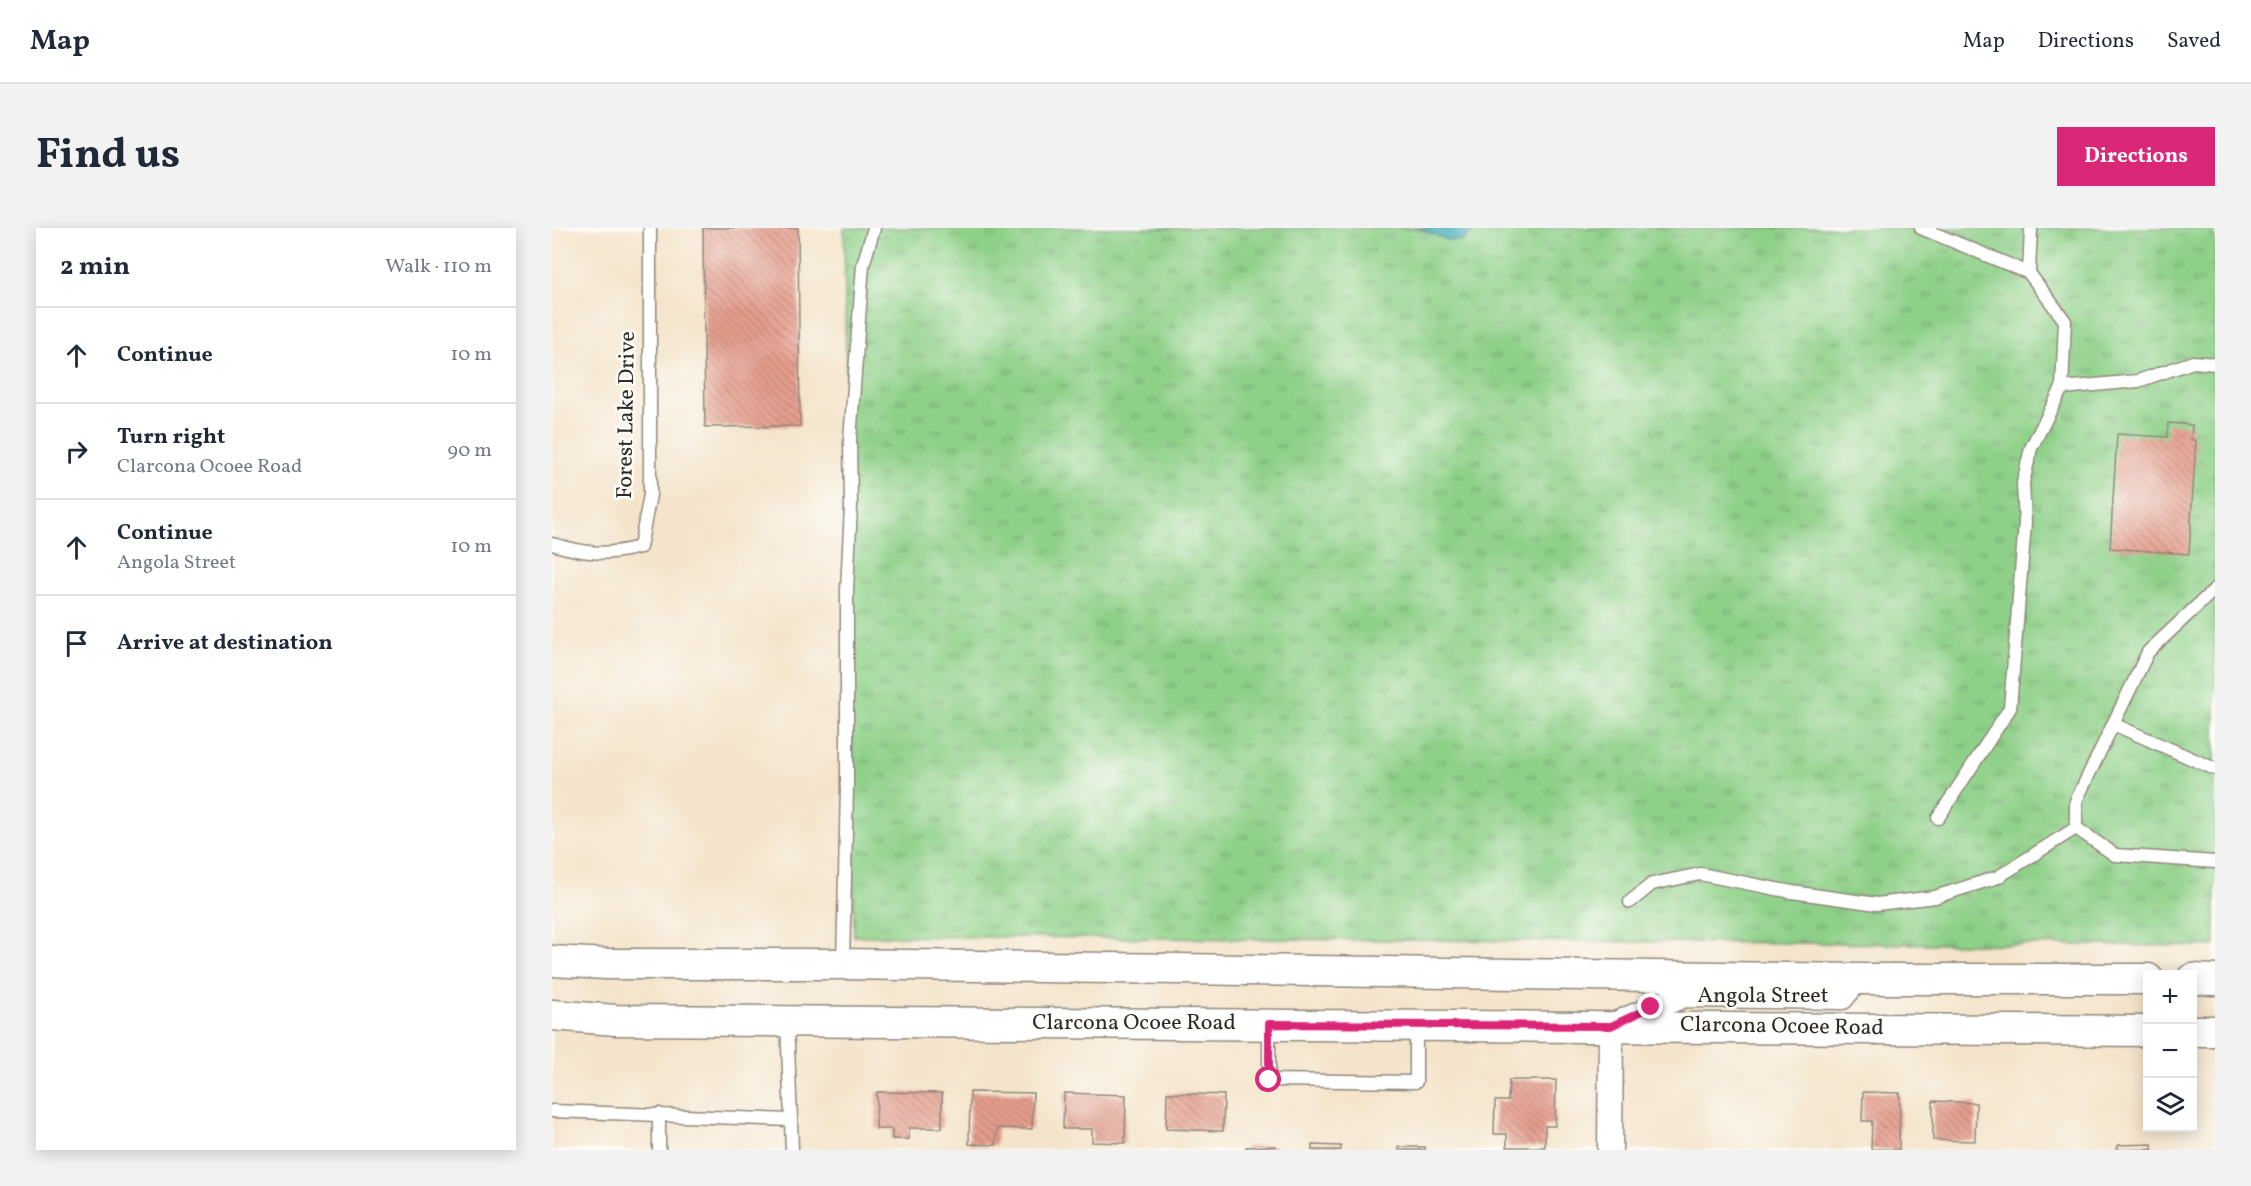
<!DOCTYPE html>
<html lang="en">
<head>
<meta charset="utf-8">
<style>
  body { margin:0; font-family:Vollkorn,serif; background:#f2f2f3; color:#1f2937 }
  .controls { position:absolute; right:18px; bottom:18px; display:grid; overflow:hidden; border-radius:0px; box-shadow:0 3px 15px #0003 }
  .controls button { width:54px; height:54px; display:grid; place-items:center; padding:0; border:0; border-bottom:2px solid #e0e1e3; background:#fff; color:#1f2937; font:30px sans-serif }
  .stop { position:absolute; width:18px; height:18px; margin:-14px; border:4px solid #db2777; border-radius:50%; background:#fff }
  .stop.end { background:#db2777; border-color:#fff; box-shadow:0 2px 6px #0008 }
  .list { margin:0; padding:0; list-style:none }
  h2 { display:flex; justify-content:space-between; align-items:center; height:78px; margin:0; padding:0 24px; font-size:26px }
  h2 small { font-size:20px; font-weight:400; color:#747a83 }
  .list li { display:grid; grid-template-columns:39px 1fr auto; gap:18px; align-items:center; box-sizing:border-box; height:96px; padding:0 24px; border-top:2px solid #e0e1e3 }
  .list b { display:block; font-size:22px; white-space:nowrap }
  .list p { margin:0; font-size:20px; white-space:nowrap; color:#747a83 }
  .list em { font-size:20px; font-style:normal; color:#747a83 }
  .icon { flex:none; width:33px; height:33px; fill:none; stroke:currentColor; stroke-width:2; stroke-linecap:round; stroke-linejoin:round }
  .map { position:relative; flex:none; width:1663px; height:922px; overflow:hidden; border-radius:0px }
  header { display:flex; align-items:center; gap:36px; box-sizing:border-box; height:84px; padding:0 30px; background:#fff; border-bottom:2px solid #e0e1e3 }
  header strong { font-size:28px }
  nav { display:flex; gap:33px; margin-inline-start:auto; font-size:21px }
  .intro { display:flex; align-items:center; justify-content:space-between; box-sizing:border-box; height:144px; padding:0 36px }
  h1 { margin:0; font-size:42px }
  .button { padding:15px 27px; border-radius:0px; background:#db2777; color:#fff; font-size:21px; font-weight:700 }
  main { display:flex; gap:36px; padding:0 36px }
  aside { flex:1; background:#fff; border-radius:0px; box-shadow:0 3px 15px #0003 }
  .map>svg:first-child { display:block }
</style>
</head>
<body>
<header>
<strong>Map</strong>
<nav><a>Map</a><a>Directions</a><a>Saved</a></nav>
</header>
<div class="intro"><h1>Find us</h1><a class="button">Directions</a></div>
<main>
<aside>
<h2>2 min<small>Walk · 110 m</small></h2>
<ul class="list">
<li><svg class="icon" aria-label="ahead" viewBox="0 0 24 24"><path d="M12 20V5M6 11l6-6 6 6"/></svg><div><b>Continue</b></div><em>10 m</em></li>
<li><svg class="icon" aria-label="right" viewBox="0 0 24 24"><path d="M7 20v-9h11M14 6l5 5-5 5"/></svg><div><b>Turn right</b><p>Clarcona Ocoee Road</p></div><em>90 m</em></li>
<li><svg class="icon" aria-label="ahead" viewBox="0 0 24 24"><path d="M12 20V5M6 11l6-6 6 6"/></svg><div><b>Continue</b><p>Angola Street</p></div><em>10 m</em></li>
<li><svg class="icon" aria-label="arrive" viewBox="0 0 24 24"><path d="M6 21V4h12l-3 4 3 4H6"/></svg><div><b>Arrive at destination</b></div></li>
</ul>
</aside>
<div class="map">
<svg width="1663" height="922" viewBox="0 0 1663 922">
  <defs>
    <pattern id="grass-tufts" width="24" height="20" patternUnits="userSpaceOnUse" patternTransform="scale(1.5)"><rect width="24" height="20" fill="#8ed088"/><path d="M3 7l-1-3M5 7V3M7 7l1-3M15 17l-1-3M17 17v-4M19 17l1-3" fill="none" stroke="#74a96f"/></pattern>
    <pattern id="building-back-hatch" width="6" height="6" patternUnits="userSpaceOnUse" patternTransform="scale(1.5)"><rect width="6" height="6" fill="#e59d8d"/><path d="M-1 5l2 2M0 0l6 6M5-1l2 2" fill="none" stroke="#ba8073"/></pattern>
  </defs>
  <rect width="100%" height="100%" fill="#fdfcf7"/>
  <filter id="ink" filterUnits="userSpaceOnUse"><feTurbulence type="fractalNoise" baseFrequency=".0167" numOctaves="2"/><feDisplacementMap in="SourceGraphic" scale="12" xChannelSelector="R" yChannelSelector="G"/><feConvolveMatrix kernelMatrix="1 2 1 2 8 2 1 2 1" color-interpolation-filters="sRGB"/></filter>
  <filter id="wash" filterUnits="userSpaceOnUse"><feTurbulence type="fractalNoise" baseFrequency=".008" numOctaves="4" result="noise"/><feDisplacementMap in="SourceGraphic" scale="24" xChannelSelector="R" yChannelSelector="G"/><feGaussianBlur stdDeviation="1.35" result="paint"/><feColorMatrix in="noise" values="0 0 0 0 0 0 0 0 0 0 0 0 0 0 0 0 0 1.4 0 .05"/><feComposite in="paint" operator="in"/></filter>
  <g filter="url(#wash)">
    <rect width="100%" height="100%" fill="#f4e4cb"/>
    <!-- grass -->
    <path fill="url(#grass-tufts)" stroke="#5c7e5a" stroke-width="1.5" d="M292 0H1663V718L302 708Z"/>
    <!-- water -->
    <path fill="#3cabba" stroke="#346b72" stroke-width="1.5" d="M865 0H925L910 13 896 12Z"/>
    <g id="blocks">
      <!-- building -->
      <g fill="url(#building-back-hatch)">
        <path d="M151 0H246L248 198 153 199Z"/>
        <path d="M1616 195 1640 197 1639 212H1644L1637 326 1558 320 1565 206 1615 209Z"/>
        <path d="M957 852H1004L1003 898H993V919H955V906H942L943 873H956Z"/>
        <path d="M325 864 390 865V900H357V911H340V901H324Z"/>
        <path d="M418 864 481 865 480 901 445 900 444 917 417 916Z"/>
        <path d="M1311 864 1348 865 1347 922 1319 921 1320 893H1310Z"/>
        <path d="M512 865 574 867 573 915 540 914V901H511Z"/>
        <path d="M615 865 672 867 671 903 614 901Z"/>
        <path d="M1381 873 1424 875 1423 913 1381 912Z"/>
        <path d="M1600 916V922H1565V917Z"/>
        <path d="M760 917 789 918V922H760Z"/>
        <path d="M724 918V922H694V919Z"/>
        <rect x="847" y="919" width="26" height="3"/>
      </g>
    </g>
  </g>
  <g filter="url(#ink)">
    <use href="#blocks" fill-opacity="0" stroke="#90887b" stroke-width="1.5"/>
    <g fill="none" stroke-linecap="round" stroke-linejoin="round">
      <!-- service casing -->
      <g stroke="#90887b" stroke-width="15">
        <g id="service">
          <path d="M1369 0 1477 45 1513 93 1510 160 1479 220 1471 255 1473 295 1458 480 1386 590"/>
          <path d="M1477 45 1479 0"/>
          <path d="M1510 160 1586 153 1641 134 1663 136"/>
          <path d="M0 316C35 326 53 328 88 319L98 267V0"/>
          <path d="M1663 361 1596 424 1524 573V600L1563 627 1663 634"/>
          <path d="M1561 496 1663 541"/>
          <path d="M1078 674 1100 656 1148 646 1240 664 1325 676 1383 669 1446 649 1524 600"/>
          <path d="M291 736 295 557V362L299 278 298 212 311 37 322 0"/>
          <path d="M717 797V852L864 854V797"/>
          <path d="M0 883 239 892 235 794"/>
          <path d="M107 886V922"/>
          <path d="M239 892 240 922"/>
        </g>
      </g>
      <!-- minor casing -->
      <g stroke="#90887b" stroke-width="27">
        <path id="minor" d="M1058 922 1059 798 1132 767 1290 769 1305 751"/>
      </g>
      <!-- tertiary casing -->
      <g stroke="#90887b" stroke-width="33">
        <g id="tertiary">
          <path d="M0 733 55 736H291L1305 751H1596"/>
          <path d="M1640 751 1663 752"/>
          <path d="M0 787 64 792 1596 803"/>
          <path d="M1640 803H1663"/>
        </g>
      </g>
      <!-- service -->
      <use href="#service" stroke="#fff" stroke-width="12"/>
      <!-- minor -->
      <use href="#minor" stroke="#fff" stroke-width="24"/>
      <!-- tertiary -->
      <use href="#tertiary" stroke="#fff" stroke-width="30"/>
    </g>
  </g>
  <g fill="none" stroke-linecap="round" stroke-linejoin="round" filter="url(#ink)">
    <!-- route -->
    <path stroke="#db2777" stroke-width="8" d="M717 852V796L1059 798 1099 779"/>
  </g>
  <g text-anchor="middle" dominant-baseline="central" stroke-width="5" stroke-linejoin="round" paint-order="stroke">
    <!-- street labels -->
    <g font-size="22" fill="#2b2b2b" stroke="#fdfcf7">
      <text transform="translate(75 187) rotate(-89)">Forest Lake Drive</text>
      <text x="1211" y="768">Angola Street</text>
      <text x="582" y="795">Clarcona Ocoee Road</text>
      <text transform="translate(1230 799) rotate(1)">Clarcona Ocoee Road</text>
    </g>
  </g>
</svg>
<div class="controls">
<button>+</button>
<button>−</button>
<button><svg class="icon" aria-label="layers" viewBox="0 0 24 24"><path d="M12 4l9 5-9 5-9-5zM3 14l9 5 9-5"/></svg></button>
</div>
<div class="stop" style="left:717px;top:852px"></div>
<div class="stop end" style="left:1099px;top:779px"></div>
</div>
</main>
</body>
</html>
